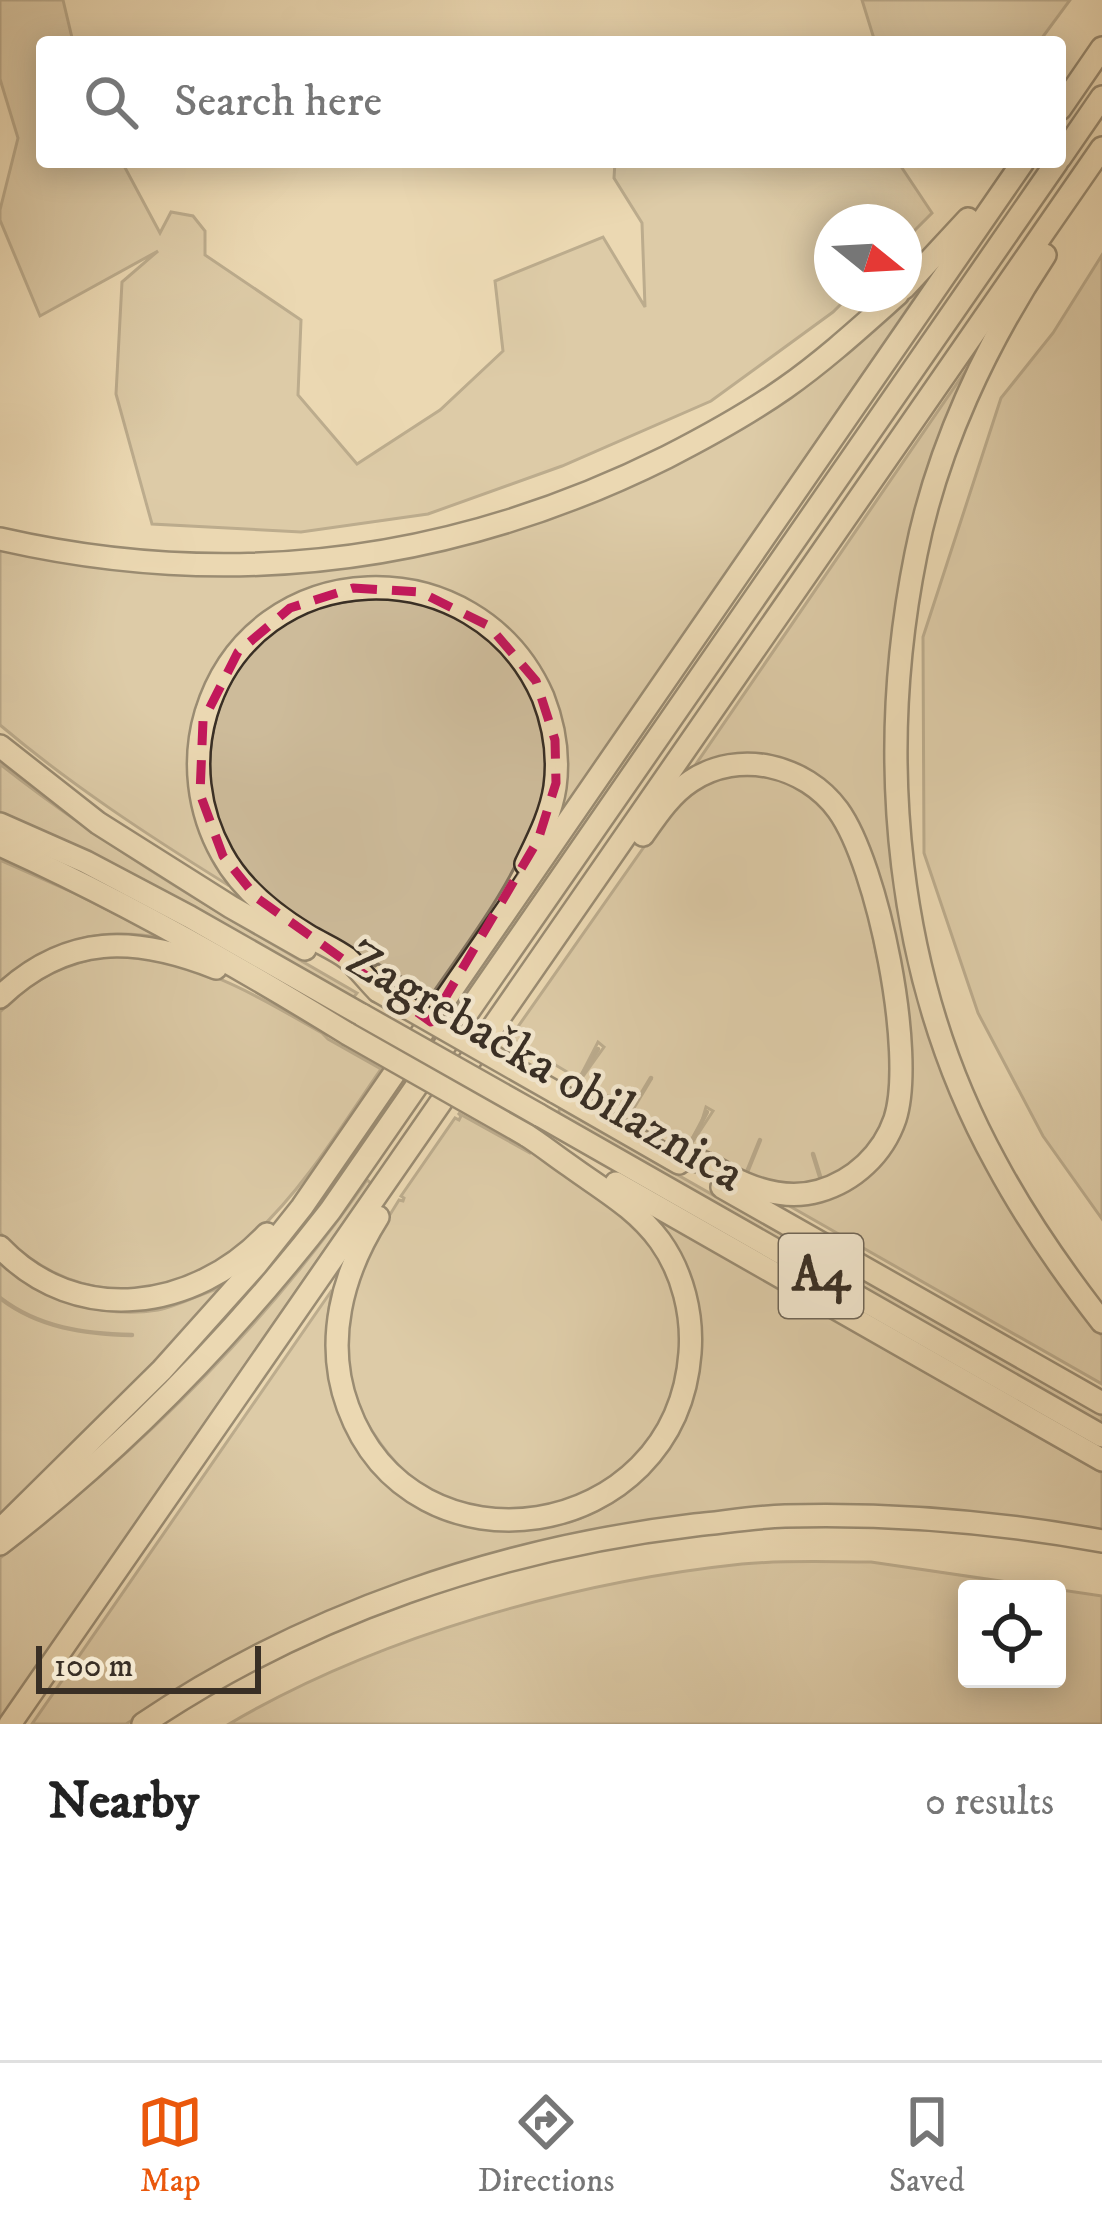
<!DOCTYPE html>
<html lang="en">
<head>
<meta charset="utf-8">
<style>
  body { margin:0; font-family:"IM FELL DW Pica",serif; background:#f2f2f2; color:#222 }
  .controls { position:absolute; right:36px; bottom:36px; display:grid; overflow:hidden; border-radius:12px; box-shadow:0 6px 30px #0003 }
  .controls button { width:108px; height:108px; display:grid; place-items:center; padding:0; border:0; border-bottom:3px solid #e0e0e0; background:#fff; color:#222; font:60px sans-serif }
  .compass { position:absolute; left:814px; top:204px; width:108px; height:108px; border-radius:50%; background:#fff; box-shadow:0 6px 30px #0003; rotate:108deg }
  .scale { position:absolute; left:36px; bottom:30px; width:225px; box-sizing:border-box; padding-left:12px; border:6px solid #392f25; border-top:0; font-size:33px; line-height:42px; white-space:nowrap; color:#392f25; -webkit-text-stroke:9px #f2e6cd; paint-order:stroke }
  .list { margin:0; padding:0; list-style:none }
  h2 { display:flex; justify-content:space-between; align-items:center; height:156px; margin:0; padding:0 48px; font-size:51px }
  h2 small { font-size:39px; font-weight:400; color:#767676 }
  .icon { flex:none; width:66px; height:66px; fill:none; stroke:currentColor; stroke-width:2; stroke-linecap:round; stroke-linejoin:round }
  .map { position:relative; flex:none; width:1102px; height:1724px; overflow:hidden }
  .search { position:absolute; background:#fff; box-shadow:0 6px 30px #0003; left:36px; right:36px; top:36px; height:132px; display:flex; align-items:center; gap:30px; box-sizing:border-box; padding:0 42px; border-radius:12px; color:#767676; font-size:45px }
  .sheet { height:336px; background:#fff }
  nav { display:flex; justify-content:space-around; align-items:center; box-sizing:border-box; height:168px; border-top:3px solid #e0e0e0; background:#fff; font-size:33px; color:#767676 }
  nav a { display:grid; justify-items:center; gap:6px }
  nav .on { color:#ea580c }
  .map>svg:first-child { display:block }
</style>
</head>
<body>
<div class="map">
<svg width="1102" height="1724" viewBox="0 0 1102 1724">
  <rect width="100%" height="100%" fill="#ebd8b2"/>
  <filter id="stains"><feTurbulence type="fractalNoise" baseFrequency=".00167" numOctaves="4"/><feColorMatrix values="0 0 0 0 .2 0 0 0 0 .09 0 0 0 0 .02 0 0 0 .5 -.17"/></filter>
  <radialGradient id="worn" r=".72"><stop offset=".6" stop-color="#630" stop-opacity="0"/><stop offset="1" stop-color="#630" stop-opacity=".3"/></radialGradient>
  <!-- green -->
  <g fill="#cdbb9a" stroke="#837560" stroke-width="3" fill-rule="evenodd">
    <path d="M0 0H63L73 42H42V162H122L160 233 171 212 193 216 205 231V255L301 320 298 395 357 464 440 410 503 351 495 281 603 237 645 307 642 223 614 178 615 162H898L932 213 904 241V222H832V294H851L833 312 711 401 562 466 428 514 301 532 152 524 116 394 122 282 158 251 40 316 0 220V210L18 138 0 79Z"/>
    <path d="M862 0H1070L1039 42H875Z"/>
    <path d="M1102 255V1219L1043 1136 978 1013 924 853 923 637 1001 398 1053 333Z"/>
    <path d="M936 267 562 813 560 809C559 782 563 734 557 709 550 675 524 640 497 619 402 548 284 570 218 666 204 687 190 717 190 743 190 756 198 773 202 787 211 819 221 851 230 883L228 885C149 836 71 785 0 725V548C199 591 402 579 591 502 627 487 665 472 698 451 726 434 752 410 778 390 831 349 883 308 936 267Z"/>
    <path d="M973 360 894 640 923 1004 1077 1304 1102 1336V1384L786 1204 814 1201 901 1130 909 1106 912 1071 907 1019 883 899 863 833 836 790 810 771 709 761 696 766V764Z"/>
    <path d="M376 597C434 602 474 618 512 664 602 774 495 902 432 994L378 964 375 966C327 938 276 911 242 866 181 783 209 657 304 613 327 603 352 601 376 597Z"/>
    <path d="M0 764C113 853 233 922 357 993L353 998 126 871 0 814Z"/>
    <path d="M741 774C779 775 813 787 835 821 860 857 867 909 876 951 892 1026 916 1131 835 1175 811 1187 781 1187 755 1179 732 1173 710 1157 690 1146L713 1111 706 1107 701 1124 688 1145 609 1099V1096H604L579 1082 604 1047 598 1042 579 1079 510 1038 672 807 710 780Z"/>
    <path d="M0 860 74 893 163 938C95 926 54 941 0 981Z"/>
    <path d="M111 955C191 955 255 995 322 1033L328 1039 381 1069C318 1159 242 1300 114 1289 68 1285 33 1265 0 1233V1012C31 979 67 963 111 955Z"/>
    <path d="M560 1108 1102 1416V1424L558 1114Z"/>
    <path d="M458 1113 530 1153 533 1151C574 1177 616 1201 647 1240 669 1266 678 1299 680 1332 683 1372 670 1421 643 1451 635 1460 623 1467 614 1474 608 1479 601 1487 593 1491 549 1517 479 1514 435 1492 404 1477 383 1450 366 1421 323 1348 357 1265 399 1200L403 1201 404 1198 401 1196 455 1118 459 1120 461 1116Z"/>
    <path d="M367 1180 371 1183 0 1720V1558C141 1450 266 1325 367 1180Z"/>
    <path d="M658 1219 1102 1473V1532L908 1509 530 1545 169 1697 126 1724H32L332 1290C320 1350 328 1415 370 1462 376 1469 382 1477 389 1482 403 1493 423 1499 439 1506 467 1520 485 1529 517 1529 641 1530 721 1409 694 1293 688 1265 673 1243 658 1219Z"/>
    <path d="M0 1262C41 1299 102 1319 158 1310 179 1306 200 1294 220 1288L179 1337 0 1517Z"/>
    <path d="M871 1562 1102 1596V1724H229C377 1637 571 1582 742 1564 784 1560 828 1562 871 1562ZM967 1589H1057V1679H967Z"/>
  </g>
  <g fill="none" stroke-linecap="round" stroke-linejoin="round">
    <!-- stream -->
    <g stroke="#7f725d" stroke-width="4.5">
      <path d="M577 1083 598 1049"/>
      <path d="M630 1113 651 1078"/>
      <path d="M689 1146 707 1112"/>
      <path d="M813 1154 822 1183"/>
      <path d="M745 1177 760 1140"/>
      <path d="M0 1298C39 1328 85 1334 132 1335"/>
    </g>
    <!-- highway casing -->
    <g stroke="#392f25" stroke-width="26">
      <g id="highway">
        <path d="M1060 109 1102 48"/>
        <path d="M1060 158 1102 97"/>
        <path d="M1045 255C986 344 937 448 916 554 875 757 895 980 996 1163 1026 1219 1063 1272 1102 1322"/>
        <path d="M904 288 968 219"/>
        <path d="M0 539C232 592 454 563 667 457 708 436 748 414 785 388 825 360 862 326 898 294"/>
        <path d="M0 746 98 823 231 907 305 949"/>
        <path d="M0 824 86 862 190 917 362 1015"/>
        <path d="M643 835C657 815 671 794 691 781 739 749 805 765 838 810 878 865 916 1054 895 1119 883 1154 854 1181 819 1191 788 1200 758 1191 731 1177 720 1171 710 1163 698 1161 690 1159 680 1159 671 1158"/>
        <path d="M0 845C120 899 236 965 348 1034"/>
        <path d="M378 991C368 981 358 968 347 958 335 949 320 943 307 935 274 915 241 889 222 854 198 811 192 760 206 713 255 552 477 546 543 697 554 725 559 757 555 787 551 814 538 839 526 864"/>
        <path d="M0 997C67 933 135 936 216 968"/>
        <path d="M555 1092 679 1163"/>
        <path d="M539 1115 1102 1436"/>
        <path d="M616 1183 1102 1460"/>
        <path d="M722 1187 1102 1403"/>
        <path d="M378 1217C342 1274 324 1342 348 1407 413 1584 676 1543 690 1353 693 1315 683 1273 660 1241 636 1208 603 1190 570 1166 555 1156 542 1145 526 1135"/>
        <path d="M0 1247C77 1328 195 1310 267 1234"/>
        <path d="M5 1525 162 1370 256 1265 302 1207 1023 162"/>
        <path d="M0 1544C126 1447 233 1336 330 1211L1057 162"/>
        <path d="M10 1724 1102 148"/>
        <path d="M143 1724C306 1614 500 1548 695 1525 725 1522 755 1517 785 1516 891 1513 998 1522 1102 1541"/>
      </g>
    </g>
    <!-- highway -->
    <use href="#highway" stroke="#ebd8b2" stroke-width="21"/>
    <!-- highway-bridge casing -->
    <g stroke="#392f25" stroke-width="26" stroke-linecap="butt">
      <g id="highway-bridge">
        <path d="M378 991 555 1092"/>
        <path d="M362 1015 539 1115"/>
        <path d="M348 1034 526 1135"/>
      </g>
    </g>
    <!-- highway-bridge -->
    <use href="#highway-bridge" stroke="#ebd8b2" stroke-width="21"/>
  </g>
  <!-- marked area -->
  <path d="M0 0H1102V1724H0ZM353 588 420 592 489 626 536 681 555 740 556 783 538 840 431 1022 257 898 223 856 200 794 203 721 238 652 290 608Z" fill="#ebd8b2" fill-opacity=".55" fill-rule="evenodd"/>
  <path fill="none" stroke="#c2185b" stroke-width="9" stroke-dasharray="24 15" stroke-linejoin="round" d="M353 588 420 592 489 626 536 681 555 740 556 783 538 840 431 1022 257 898 223 856 200 794 203 721 238 652 290 608Z"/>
  <g text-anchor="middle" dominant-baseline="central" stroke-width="9" stroke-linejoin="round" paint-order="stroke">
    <!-- shield labels -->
    <rect fill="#f2e6cd" stroke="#706657" stroke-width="3" x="779" y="1234" width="84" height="84" rx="9"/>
    <g font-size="48" font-weight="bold" fill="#392f25">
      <text x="821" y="1276">A4</text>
    </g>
    <!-- street labels -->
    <g font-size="51" fill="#392f25" stroke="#f2e6cd">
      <text transform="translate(545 1067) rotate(30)">Zagrebačka obilaznica</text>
    </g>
  </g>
  <rect width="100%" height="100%" filter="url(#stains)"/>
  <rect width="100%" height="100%" fill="url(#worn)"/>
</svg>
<div class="controls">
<button><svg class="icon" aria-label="locate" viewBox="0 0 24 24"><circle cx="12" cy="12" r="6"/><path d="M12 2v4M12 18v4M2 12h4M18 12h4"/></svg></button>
</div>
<svg class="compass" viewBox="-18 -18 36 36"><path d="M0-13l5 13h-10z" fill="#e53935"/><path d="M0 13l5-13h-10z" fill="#767676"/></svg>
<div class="scale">100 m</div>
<div class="search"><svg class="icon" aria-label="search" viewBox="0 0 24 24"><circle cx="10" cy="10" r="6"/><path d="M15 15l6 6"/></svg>Search here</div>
</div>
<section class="sheet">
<h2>Nearby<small>0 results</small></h2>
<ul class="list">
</ul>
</section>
<nav>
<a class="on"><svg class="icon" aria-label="map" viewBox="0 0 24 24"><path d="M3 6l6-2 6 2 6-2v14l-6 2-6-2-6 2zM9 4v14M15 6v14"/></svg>Map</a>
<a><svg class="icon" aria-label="directions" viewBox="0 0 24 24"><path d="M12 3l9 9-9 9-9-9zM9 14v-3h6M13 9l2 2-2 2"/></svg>Directions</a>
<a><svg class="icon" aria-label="saved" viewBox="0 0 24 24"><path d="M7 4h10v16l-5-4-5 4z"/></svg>Saved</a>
</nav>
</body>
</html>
